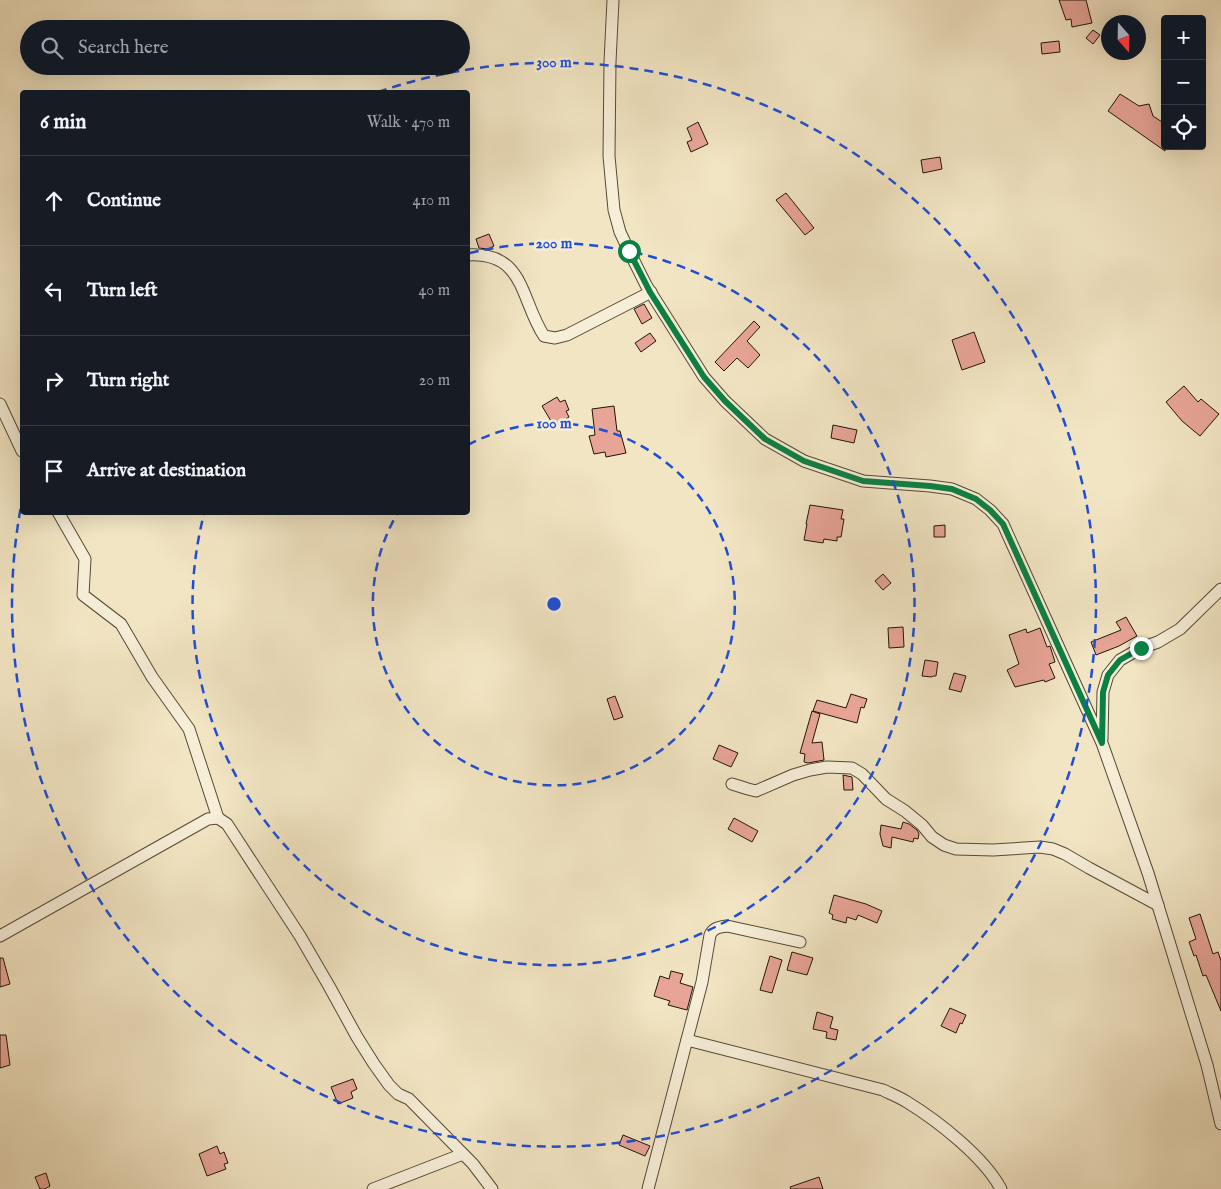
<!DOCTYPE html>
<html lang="en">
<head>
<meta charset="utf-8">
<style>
  body { margin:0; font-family:"IM FELL English",serif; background:#242831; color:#f1f3f6 }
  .controls { position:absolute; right:15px; top:15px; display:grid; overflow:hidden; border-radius:5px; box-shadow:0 5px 20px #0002 }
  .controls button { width:45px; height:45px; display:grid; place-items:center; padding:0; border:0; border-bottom:1px solid #363941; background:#171b24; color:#f1f3f6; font:25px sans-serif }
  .compass { position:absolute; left:1101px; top:15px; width:45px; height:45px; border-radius:50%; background:#171b24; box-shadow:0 5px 20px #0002; rotate:160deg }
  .stop { position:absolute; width:15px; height:15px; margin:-11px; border:4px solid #0b8043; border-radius:50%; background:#fff }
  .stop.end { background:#0b8043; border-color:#fff; box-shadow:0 1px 5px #0008 }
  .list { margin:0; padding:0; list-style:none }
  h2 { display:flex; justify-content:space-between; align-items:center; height:65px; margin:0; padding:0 20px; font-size:21px }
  h2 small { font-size:16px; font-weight:400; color:#9ea1a6 }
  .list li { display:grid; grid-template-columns:32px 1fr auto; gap:15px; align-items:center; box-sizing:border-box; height:90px; padding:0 20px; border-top:1px solid #363941 }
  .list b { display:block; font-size:19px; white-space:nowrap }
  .list em { font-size:16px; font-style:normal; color:#9ea1a6 }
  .icon { flex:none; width:28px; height:28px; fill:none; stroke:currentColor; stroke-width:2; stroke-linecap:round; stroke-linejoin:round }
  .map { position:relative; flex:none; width:1221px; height:1189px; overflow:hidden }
  .search { position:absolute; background:#171b24; box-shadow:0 5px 20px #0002; left:20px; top:20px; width:450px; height:55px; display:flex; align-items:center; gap:12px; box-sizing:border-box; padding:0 18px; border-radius:28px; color:#9ea1a6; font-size:19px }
  .panel { position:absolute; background:#171b24; box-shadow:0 5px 20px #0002; left:20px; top:90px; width:450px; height:425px; border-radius:5px }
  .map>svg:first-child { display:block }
</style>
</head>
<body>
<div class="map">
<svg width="1221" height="1189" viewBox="0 0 1221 1189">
  <rect width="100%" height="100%" fill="#f2e5c3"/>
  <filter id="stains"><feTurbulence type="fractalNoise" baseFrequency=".004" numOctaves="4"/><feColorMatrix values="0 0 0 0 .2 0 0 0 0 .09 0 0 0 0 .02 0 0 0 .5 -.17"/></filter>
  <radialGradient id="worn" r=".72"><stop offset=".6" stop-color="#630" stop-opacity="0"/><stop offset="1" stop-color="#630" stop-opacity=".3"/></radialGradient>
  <!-- building -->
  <g fill="#e8a597" stroke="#1f1508">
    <path d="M1059 0H1086L1092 23 1072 27 1071 19 1066 20Z"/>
    <path d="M1093 30 1100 35 1093 44 1086 38Z"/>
    <path d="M1059 41 1060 52 1042 54 1041 43Z"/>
    <path d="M1120 94 1139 106 1149 104 1153 116 1165 124V151L1108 111Z"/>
    <path d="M698 122 708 144 691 152 687 142 692 140 687 128Z"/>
    <path d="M940 157 942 169 923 173 921 160Z"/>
    <path d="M786 193 814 228 805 235 776 200Z"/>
    <path d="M489 234 494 246 488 249 479 248 476 239Z"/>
    <path d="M644 304 652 318 642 324 634 309Z"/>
    <path d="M754 321 760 327 747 341 760 355 748 368 737 358 724 371 715 362Z"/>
    <path d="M974 332 985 362 962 370 952 340Z"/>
    <path d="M650 333 656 341 641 352 635 343Z"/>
    <path d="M1184 386 1198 402 1201 399 1219 414 1200 436 1182 421 1166 402Z"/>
    <path d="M557 397 560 402 565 400 569 410 566 411 569 417 554 426 542 406Z"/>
    <path d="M614 406 617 431H620L626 453 606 457 605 452 594 454 589 436 595 435 592 409Z"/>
    <path d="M833 425 857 430 854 443 831 438Z"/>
    <path d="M810 505 843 510 841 519H844L841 537H837V541L824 539 823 543 804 540 807 524H806Z"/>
    <path d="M945 525V537H934V526Z"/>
    <path d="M883 574 891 583 883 590 875 581Z"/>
    <path d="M1126 617 1137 636 1119 646 1096 655 1091 642 1121 630 1116 622Z"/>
    <path d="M903 627 904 647 889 648 888 628Z"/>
    <path d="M1040 628 1047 647 1050 646 1055 662 1049 664 1055 678 1045 682 1044 680 1015 687 1007 670 1019 664 1009 635 1026 629 1027 633Z"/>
    <path d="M925 660 938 662 936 676H933L932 677 922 676Z"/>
    <path d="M954 673 966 676 961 692 949 689Z"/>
    <path d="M851 694 867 699 864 708 861 707 857 723 813 711 817 700 846 708Z"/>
    <path d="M615 696 623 717 614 720 607 699Z"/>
    <path d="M812 711 820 714 812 743 822 742 824 760 808 763 804 762 805 754 800 753Z"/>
    <path d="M719 745 738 753 731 767 713 759Z"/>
    <path d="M843 775 852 777 853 790H844Z"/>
    <path d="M734 818 758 831 752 842 728 829Z"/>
    <path d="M903 822 909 824 917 830 919 834 918 839 914 838 913 842 892 837 891 848 883 846 880 834 881 825 901 829Z"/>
    <path d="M834 895 866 904 882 911 877 923 858 915 856 920 847 917 846 923 832 919 833 915 829 913Z"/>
    <path d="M1200 914 1213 954 1218 952 1221 961V1011L1206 975 1203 976 1196 955 1194 956 1189 942 1196 939 1189 918Z"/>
    <path d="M792 952 813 958 807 975 787 970Z"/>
    <path d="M770 956 782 960 772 993 760 990Z"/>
    <path d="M0 958H3L10 984 0 987Z"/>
    <path d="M671 971 683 974 680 983 693 987 687 1010 668 1005 670 1001 654 996 660 976 669 979Z"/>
    <path d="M950 1008 966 1015 962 1024 960 1023 956 1033 941 1026Z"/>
    <path d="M817 1012 833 1017 830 1028 838 1030 836 1040 826 1038 827 1032 813 1029Z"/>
    <path d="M0 1035H6L10 1065 0 1068Z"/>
    <path d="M353 1079 357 1089 351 1092 353 1098 338 1104 331 1087Z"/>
    <path d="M623 1135 650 1146 645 1156 619 1145Z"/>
    <path d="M217 1146 220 1154 224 1152 228 1163 224 1164 226 1169 207 1176 199 1154Z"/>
    <path d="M46 1173 50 1186 45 1189H40L35 1177Z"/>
    <path d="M819 1177 823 1189H791L790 1187Z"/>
  </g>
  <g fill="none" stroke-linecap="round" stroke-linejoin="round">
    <!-- minor casing -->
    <g stroke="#544937" stroke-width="13">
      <g id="minor">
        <path d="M613 0 610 62 609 156 614 210 620 232 629 251 646 285 704 377 725 401 765 439 804 461 863 481 930 486 952 489 976 499 990 510 1003 524 1102 743 1148 873 1207 1065 1221 1124"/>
        <path d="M468 255C525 252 520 299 544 336L555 338 567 335 651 292"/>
        <path d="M0 404 22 451"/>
        <path d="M58 512 85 559 83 595 121 624 152 677 189 729 218 818"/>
        <path d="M1102 739 1103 692 1108 675 1120 660 1141 648 1158 642 1180 629 1221 589"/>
        <path d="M732 784 748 789 756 791 793 775 810 770 827 767 852 768 862 774 886 799 905 811 922 825 932 837 944 845 956 849 993 850 1040 847 1053 849 1065 854 1089 868 1158 905"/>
        <path d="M0 936 208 819 218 818 227 824 300 936 329 986 357 1037 374 1064 389 1085 398 1094 409 1099 473 1164 492 1189"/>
        <path d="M687 1040 883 1090C891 1094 899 1097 907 1102 938 1121 984 1157 1001 1189"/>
        <path d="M373 1189 463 1154"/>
        <path d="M648 1189 702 982 710 935C713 928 719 927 727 926L800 942"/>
      </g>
    </g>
    <!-- minor -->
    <use href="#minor" stroke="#f7eed8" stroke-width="11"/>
  </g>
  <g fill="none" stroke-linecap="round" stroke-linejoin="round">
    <!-- route -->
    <path stroke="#0b8043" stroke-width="6" d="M629 251 650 292 704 377 725 401 765 439 804 461 863 481 930 486 952 489 976 499 990 510 1003 524 1102 743 1103 692 1108 675 1120 660 1141 648"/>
  </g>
  <!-- distance rings -->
  <g fill="none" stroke="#1d4ed8" stroke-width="2.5" stroke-dasharray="9 6">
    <path d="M468 445A181 181 0 1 1 397 514"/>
    <path d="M470 253A361 361 0 1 1 204 514"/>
    <path d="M378 92A542 542 0 1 1 22 501"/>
  </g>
  <circle cx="554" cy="604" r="8" fill="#1d4ed8" stroke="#f7eed8" stroke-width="2.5"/>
  <g font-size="15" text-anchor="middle" font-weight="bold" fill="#1d4ed8" stroke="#f7eed8" stroke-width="5" stroke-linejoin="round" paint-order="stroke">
    <text x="554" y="67">300 m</text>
    <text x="554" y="248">200 m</text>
    <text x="554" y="428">100 m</text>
  </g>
  <rect width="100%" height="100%" filter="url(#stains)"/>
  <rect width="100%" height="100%" fill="url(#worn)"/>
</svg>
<div class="controls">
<button>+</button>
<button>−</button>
<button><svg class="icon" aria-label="locate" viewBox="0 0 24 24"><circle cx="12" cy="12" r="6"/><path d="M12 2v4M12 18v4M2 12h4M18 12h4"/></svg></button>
</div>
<svg class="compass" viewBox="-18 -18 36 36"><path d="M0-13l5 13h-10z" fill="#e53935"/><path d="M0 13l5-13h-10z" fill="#9ea1a6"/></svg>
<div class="stop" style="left:629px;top:251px"></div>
<div class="stop end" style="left:1141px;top:648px"></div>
<div class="search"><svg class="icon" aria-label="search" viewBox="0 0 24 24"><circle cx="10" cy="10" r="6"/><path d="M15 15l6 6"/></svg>Search here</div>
<section class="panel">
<h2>6 min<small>Walk · 470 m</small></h2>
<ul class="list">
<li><svg class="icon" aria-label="ahead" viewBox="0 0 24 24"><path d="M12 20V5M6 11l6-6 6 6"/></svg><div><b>Continue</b></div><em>410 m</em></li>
<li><svg class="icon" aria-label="left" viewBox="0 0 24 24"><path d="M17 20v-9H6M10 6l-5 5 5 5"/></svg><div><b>Turn left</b></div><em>40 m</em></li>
<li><svg class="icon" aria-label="right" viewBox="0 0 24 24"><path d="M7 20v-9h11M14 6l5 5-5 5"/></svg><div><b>Turn right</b></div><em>20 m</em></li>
<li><svg class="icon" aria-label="arrive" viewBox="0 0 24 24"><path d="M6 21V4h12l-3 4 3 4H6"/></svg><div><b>Arrive at destination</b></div></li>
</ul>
</section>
</div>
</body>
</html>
